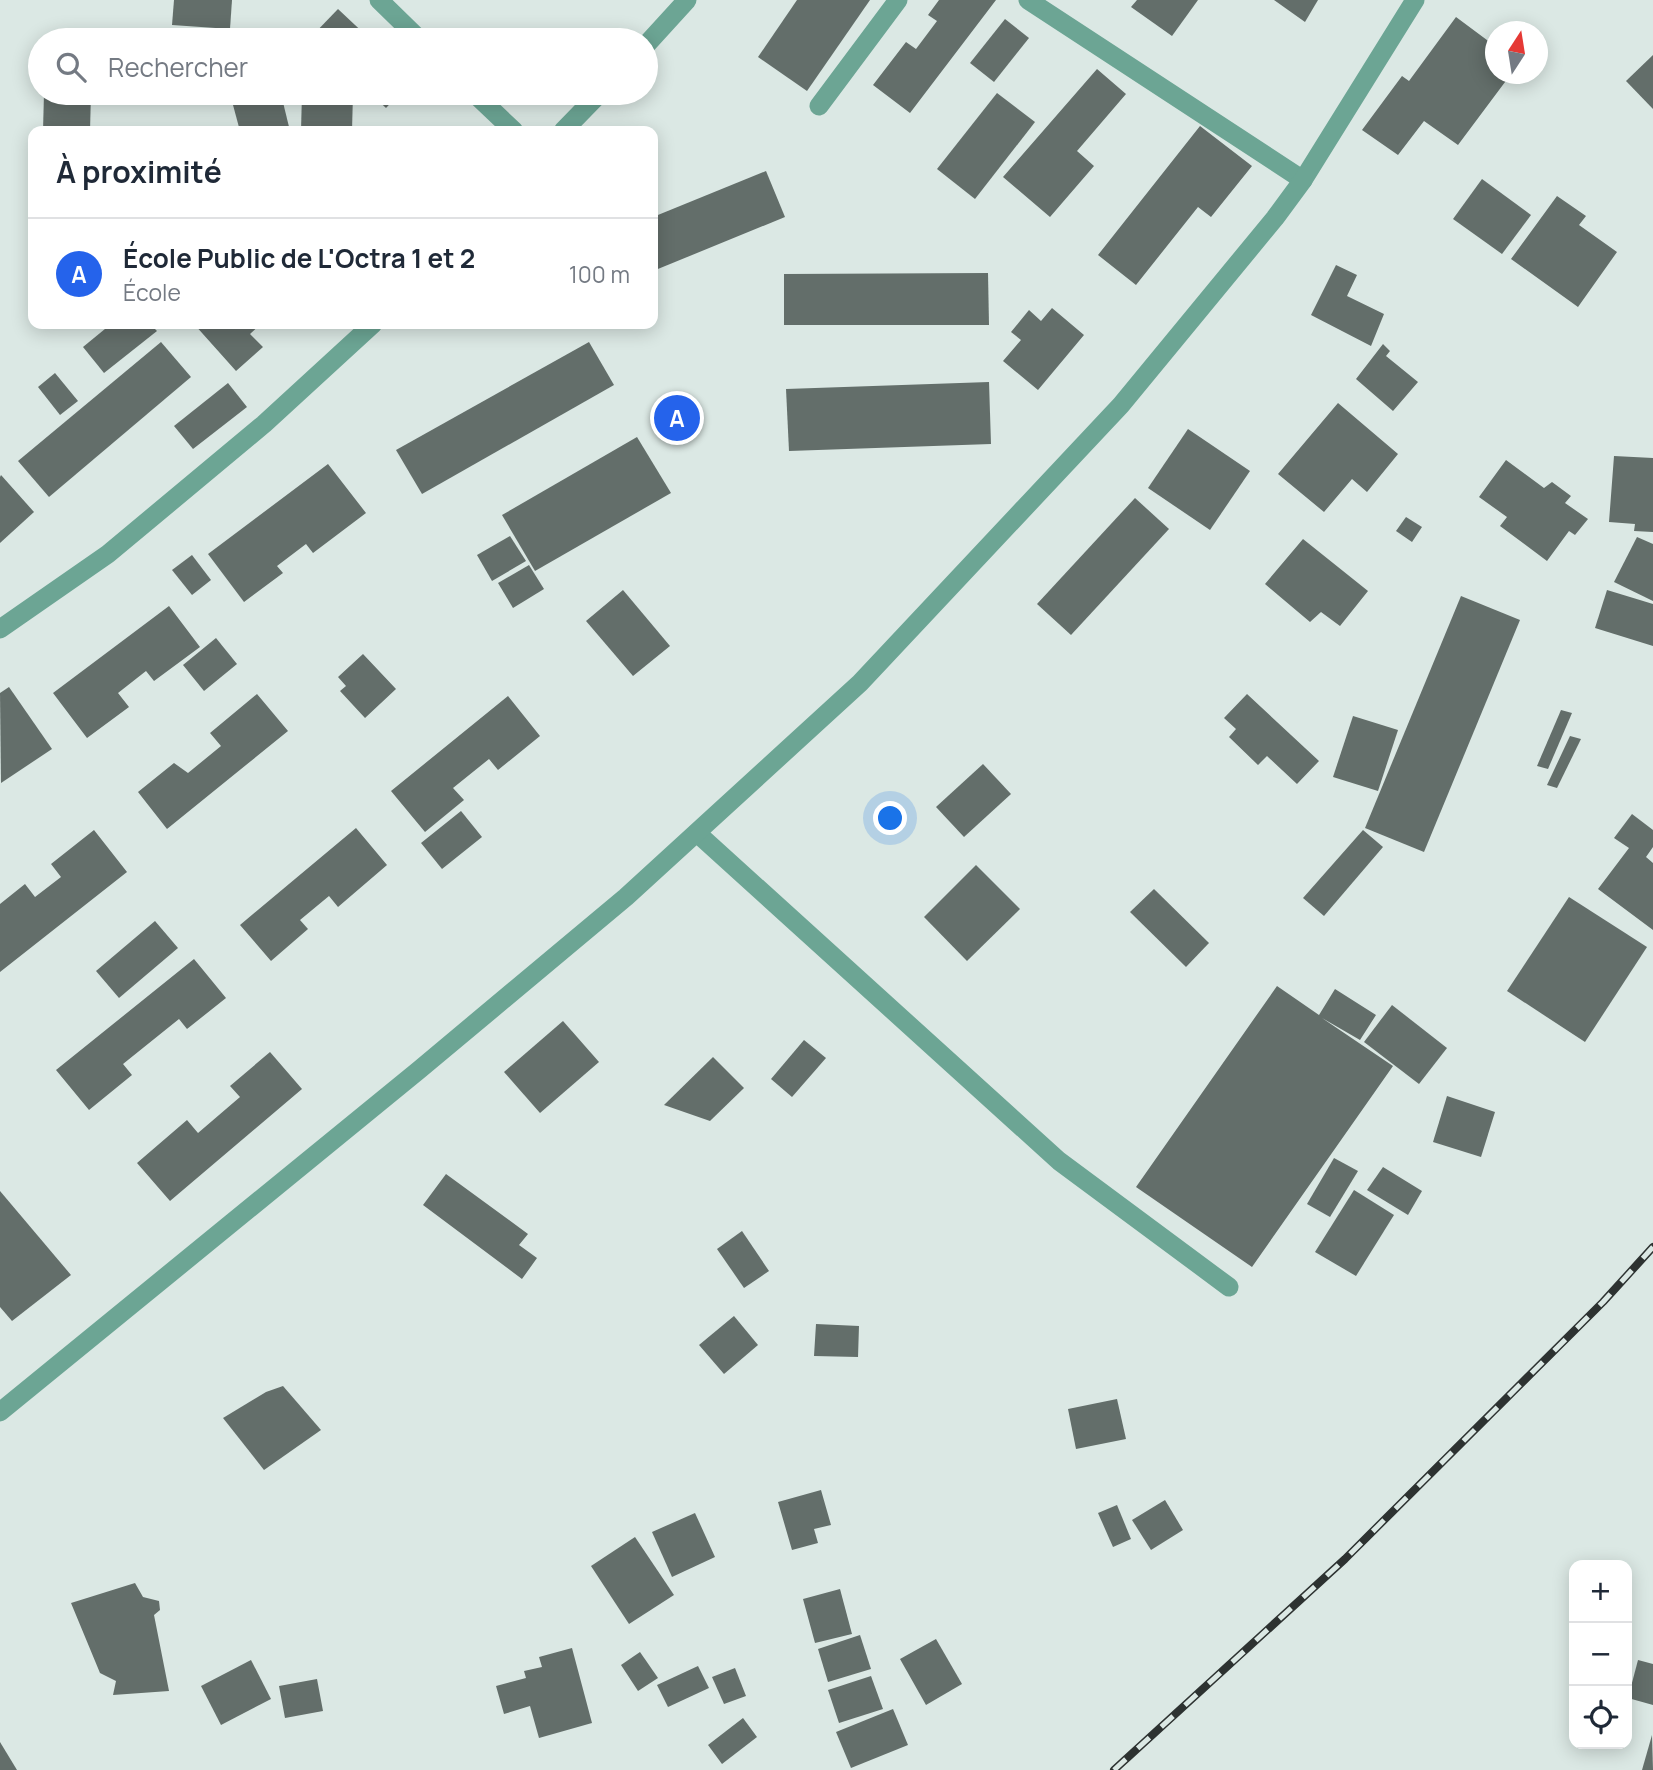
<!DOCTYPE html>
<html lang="fr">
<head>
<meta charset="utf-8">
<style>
  body { margin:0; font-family:Manrope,sans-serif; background:#f2f2f3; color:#1f2937 }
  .controls { position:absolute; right:21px; bottom:21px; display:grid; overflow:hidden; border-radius:14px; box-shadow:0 4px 18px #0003 }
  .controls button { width:63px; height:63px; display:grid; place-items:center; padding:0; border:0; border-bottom:2px solid #e0e1e3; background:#fff; color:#1f2937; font:35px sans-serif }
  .compass { position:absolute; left:1485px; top:21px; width:63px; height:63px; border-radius:50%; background:#fff; box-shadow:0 4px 18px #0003; rotate:12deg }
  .you { position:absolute; left:891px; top:819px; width:24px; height:24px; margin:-18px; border:5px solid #fff; border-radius:50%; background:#1a73e8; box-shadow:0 0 0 10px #1a73e833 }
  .badge { display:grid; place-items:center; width:46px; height:46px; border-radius:50%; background:#2563eb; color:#fff; font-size:23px; font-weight:700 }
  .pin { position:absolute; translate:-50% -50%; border:4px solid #fff; box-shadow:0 2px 7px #0006 }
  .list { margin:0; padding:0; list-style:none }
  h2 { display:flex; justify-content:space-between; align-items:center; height:91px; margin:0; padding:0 28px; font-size:30px }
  h2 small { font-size:23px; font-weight:400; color:#747a83 }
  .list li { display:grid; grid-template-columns:46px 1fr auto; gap:21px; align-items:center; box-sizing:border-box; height:112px; padding:0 28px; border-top:2px solid #e0e1e3 }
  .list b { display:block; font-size:26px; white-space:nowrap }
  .list p { margin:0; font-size:23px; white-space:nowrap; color:#747a83 }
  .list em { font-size:23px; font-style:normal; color:#747a83 }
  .icon { flex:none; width:38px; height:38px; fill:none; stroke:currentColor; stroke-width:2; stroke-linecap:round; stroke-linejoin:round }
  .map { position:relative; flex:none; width:1653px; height:1770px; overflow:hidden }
  .search { position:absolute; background:#fff; box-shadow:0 4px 18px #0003; left:28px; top:28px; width:630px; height:77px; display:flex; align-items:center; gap:18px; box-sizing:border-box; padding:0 24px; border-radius:38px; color:#747a83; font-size:26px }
  .panel { position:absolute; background:#fff; box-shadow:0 4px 18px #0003; left:28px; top:126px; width:630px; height:203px; border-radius:14px }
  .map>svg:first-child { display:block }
</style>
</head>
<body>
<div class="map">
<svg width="1653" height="1770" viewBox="0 0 1653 1770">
  <rect width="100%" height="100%" fill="#dbe8e4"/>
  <!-- building -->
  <g fill="#636e6a">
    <path d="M174 0H232L230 29 172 25Z"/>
    <path d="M797 0H870L807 91 758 57Z"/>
    <path d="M939 0H996L910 113 873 85 906 42 916 49 937 21 928 15Z"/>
    <path d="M1137 0H1198L1172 36 1131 7Z"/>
    <path d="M1274 0H1318L1305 22Z"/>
    <path d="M338 9 371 40H315L311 37Z"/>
    <path d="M1456 17 1495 46V74H1511L1458 145 1424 121 1398 155 1362 130 1402 76 1409 81Z"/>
    <path d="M1005 19 1029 38 994 82 970 63Z"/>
    <path d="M1653 55V109L1626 81Z"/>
    <path d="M1097 69 1126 94 1077 151 1094 166 1050 217 1003 177Z"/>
    <path d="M44 93H91L90 131H43Z"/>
    <path d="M302 93H353L352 131H301Z"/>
    <path d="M370 93H400L386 108Z"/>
    <path d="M997 93 1035 122 975 199 937 169Z"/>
    <path d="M281 94 290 131H240L233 105Z"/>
    <path d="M1200 126 1252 166 1211 217 1198 207 1136 285 1098 255Z"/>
    <path d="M766 171 785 217 653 271V217Z"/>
    <path d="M1482 179 1531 215 1502 254 1453 219Z"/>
    <path d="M1557 196 1586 216 1579 225 1617 252 1578 307 1511 259Z"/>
    <path d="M1336 265 1357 275 1347 296 1384 314 1371 346 1311 315Z"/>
    <path d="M988 273 989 325H784V274Z"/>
    <path d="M1052 308 1084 335 1038 390 1003 361 1021 340 1011 332 1029 310 1041 321Z"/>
    <path d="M111 324H150L157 331 104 373 83 347Z"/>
    <path d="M194 324H261L250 334 263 347 236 371Z"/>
    <path d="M161 342 191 377 49 497 18 461Z"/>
    <path d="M589 342 614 385 422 494 396 450Z"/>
    <path d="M1383 344 1390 351 1386 356 1418 382 1393 411 1356 379Z"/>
    <path d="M55 373 78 401 60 415 38 387Z"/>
    <path d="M989 382 991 444 789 451 786 389Z"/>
    <path d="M228 383 247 407 193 449 174 426Z"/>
    <path d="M1338 403 1398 454 1367 492 1352 479 1324 512 1278 474Z"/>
    <path d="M1188 429 1250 471 1210 530 1148 488Z"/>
    <path d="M637 437 671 493 535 571 502 515Z"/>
    <path d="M1614 456 1653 458V532L1634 531 1635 524 1609 522Z"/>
    <path d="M1506 460 1544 488 1552 482 1571 496 1565 503 1588 519 1575 535 1569 531 1547 561 1500 526 1507 517 1479 497Z"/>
    <path d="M328 464 366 513 313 553 306 544 277 566 283 573 244 602 208 554Z"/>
    <path d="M1 475 34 512 0 543V477Z"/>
    <path d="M1135 498 1169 529 1071 635 1037 604Z"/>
    <path d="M1406 517 1422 527 1412 542 1396 531Z"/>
    <path d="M510 536 526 561 492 581 477 555Z"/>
    <path d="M1637 537 1653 544V601L1614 582Z"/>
    <path d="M1303 539 1368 591 1340 626 1321 612 1310 622 1265 584Z"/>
    <path d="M192 555 211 580 192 595 172 570Z"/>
    <path d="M529 565 544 589 513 608 498 583Z"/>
    <path d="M623 590 670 646 633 676 586 621Z"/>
    <path d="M1607 590 1653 604V646L1595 628Z"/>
    <path d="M1461 596 1520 620 1424 852 1365 828Z"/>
    <path d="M169 606 200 647 154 681 146 671 118 693 129 707 87 738 53 693Z"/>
    <path d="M216 638 237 664 204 691 183 665Z"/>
    <path d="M363 654 396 689 365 718 340 691 346 686 338 677Z"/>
    <path d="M9 687 52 749 1 783 0 693Z"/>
    <path d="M257 694 288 731 167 829 138 792 174 763 188 773 221 746 210 733Z"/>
    <path d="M1247 694 1319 761 1297 784 1267 756 1258 765 1229 737 1236 729 1224 718Z"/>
    <path d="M508 696 540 736 498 770 489 759 453 788 464 800 425 832 391 791Z"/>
    <path d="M1561 710 1572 713 1548 769 1537 766Z"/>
    <path d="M1353 716 1398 730 1378 791 1333 777Z"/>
    <path d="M1570 736 1581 739 1557 788 1547 785Z"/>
    <path d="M983 764 1011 794 964 837 936 807Z"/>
    <path d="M461 811 482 837 442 869 421 843Z"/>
    <path d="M1632 814 1653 830V847L1646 857 1653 863V930L1598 889 1629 848 1614 838Z"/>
    <path d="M356 828 387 865 338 907 329 896 300 920 308 929 271 961 240 925Z"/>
    <path d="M94 830 127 872 0 972V904L25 884 35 897 61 877 51 864Z"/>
    <path d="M1363 830 1383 847 1324 916 1303 898Z"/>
    <path d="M976 865 1020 909 967 961 924 917Z"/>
    <path d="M1154 889 1209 943 1186 967 1130 912Z"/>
    <path d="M1569 897 1647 947 1585 1042 1507 991Z"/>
    <path d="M155 921 178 948 119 998 96 971Z"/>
    <path d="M194 959 226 998 187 1029 179 1019 123 1064 132 1075 89 1110 56 1070Z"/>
    <path d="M1277 986 1319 1015 1335 989 1376 1015 1360 1040 1322 1018 1393 1066 1252 1267 1136 1187Z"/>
    <path d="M1392 1005 1447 1048 1419 1084 1364 1042Z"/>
    <path d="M563 1021 599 1062 540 1113 504 1072Z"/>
    <path d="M804 1040 826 1058 792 1097 771 1079Z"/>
    <path d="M270 1052 302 1089 170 1201 137 1163 187 1120 198 1133 240 1097 230 1086Z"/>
    <path d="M713 1057 744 1088 710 1121 664 1105Z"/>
    <path d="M1447 1096 1495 1112 1481 1157 1433 1142Z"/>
    <path d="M1334 1158 1358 1171 1330 1217 1307 1204Z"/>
    <path d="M1383 1167 1422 1191 1408 1215 1367 1190Z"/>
    <path d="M446 1174 528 1234 519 1245 537 1258 522 1279 423 1205Z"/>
    <path d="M1354 1190 1394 1215 1356 1276 1315 1252Z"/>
    <path d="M0 1191 71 1275 12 1321 0 1307Z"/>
    <path d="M742 1231 769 1271 744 1288 717 1249Z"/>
    <path d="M734 1316 758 1345 724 1374 699 1345Z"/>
    <path d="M816 1324 859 1326 858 1357 814 1356Z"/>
    <path d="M283 1386 321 1430 264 1470 223 1418 266 1392Z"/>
    <path d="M1117 1399 1126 1439 1076 1449 1068 1409Z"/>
    <path d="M821 1490 831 1525 814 1529 818 1543 792 1550 778 1502Z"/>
    <path d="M1165 1500 1183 1530 1151 1550 1132 1520Z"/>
    <path d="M1117 1505 1131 1539 1113 1547 1098 1513Z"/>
    <path d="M695 1513 715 1557 672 1577 652 1532Z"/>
    <path d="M635 1537 674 1595 629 1624 591 1566Z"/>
    <path d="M135 1583 143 1597 159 1601 160 1610 154 1615 169 1691 113 1695 116 1681 100 1673 71 1603Z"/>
    <path d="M840 1589 852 1634 815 1643 803 1599Z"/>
    <path d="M860 1635 871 1669 828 1682 818 1649Z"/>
    <path d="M936 1639 962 1684 926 1705 900 1659Z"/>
    <path d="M572 1648 592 1723 539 1738 530 1706 504 1714 496 1686 526 1678 524 1671 542 1667 539 1657Z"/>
    <path d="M640 1652 658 1678 638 1691 621 1665Z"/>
    <path d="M251 1660 271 1699 221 1725 201 1686Z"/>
    <path d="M1638 1660 1653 1664V1705L1628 1698Z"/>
    <path d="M698 1666 709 1688 668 1707 657 1685Z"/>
    <path d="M735 1668 746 1696 724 1704 712 1677Z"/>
    <path d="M871 1676 883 1709 839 1723 828 1690Z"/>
    <path d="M317 1679 323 1711 285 1718 279 1686Z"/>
    <path d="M893 1709 908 1745 851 1768 836 1732Z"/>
    <path d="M743 1718 757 1737 722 1764 708 1745Z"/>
    <path d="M1652 1735 1653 1770H1642Z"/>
    <path d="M0 1742 17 1770H0Z"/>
  </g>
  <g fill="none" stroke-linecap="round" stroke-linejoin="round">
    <!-- minor -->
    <g stroke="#6ca594" stroke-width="19">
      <path d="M379 0 420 40"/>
      <path d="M1028 0 1303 180"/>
      <path d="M646 45 687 0"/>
      <path d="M474 93 514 131"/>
      <path d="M819 106 898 0"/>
      <path d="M563 131 600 93"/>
      <path d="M0 629 108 554 264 424 373 324"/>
      <path d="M697 833 1059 1161 1229 1287"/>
    </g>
    <!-- tertiary -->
    <path stroke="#6ca594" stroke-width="19" d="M0 1412 419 1070 626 897 860 683 1121 405 1275 218 1303 180 1415 0"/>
    <!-- rail casing -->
    <g stroke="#2d3231" stroke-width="8">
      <path id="rail" d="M1114 1770 1345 1559 1603 1302 1653 1247"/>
    </g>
    <!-- rail -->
    <use href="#rail" stroke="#dbe8e4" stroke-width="5" stroke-dasharray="16" stroke-linecap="butt"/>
  </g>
</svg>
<div class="controls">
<button>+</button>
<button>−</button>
<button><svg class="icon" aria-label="locate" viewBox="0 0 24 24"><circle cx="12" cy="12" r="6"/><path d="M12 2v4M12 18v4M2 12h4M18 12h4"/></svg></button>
</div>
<svg class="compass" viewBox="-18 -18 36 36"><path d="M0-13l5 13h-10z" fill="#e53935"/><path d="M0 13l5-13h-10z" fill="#747a83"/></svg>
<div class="you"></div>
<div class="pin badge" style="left:677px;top:418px">A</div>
<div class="search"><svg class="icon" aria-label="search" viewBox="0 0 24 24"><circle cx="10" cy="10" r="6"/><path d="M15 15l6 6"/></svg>Rechercher</div>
<section class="panel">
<h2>À proximité<small></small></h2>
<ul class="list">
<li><span class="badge">A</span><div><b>École Public de L'Octra 1 et 2</b><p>École</p></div><em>100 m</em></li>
</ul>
</section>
</div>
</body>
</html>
